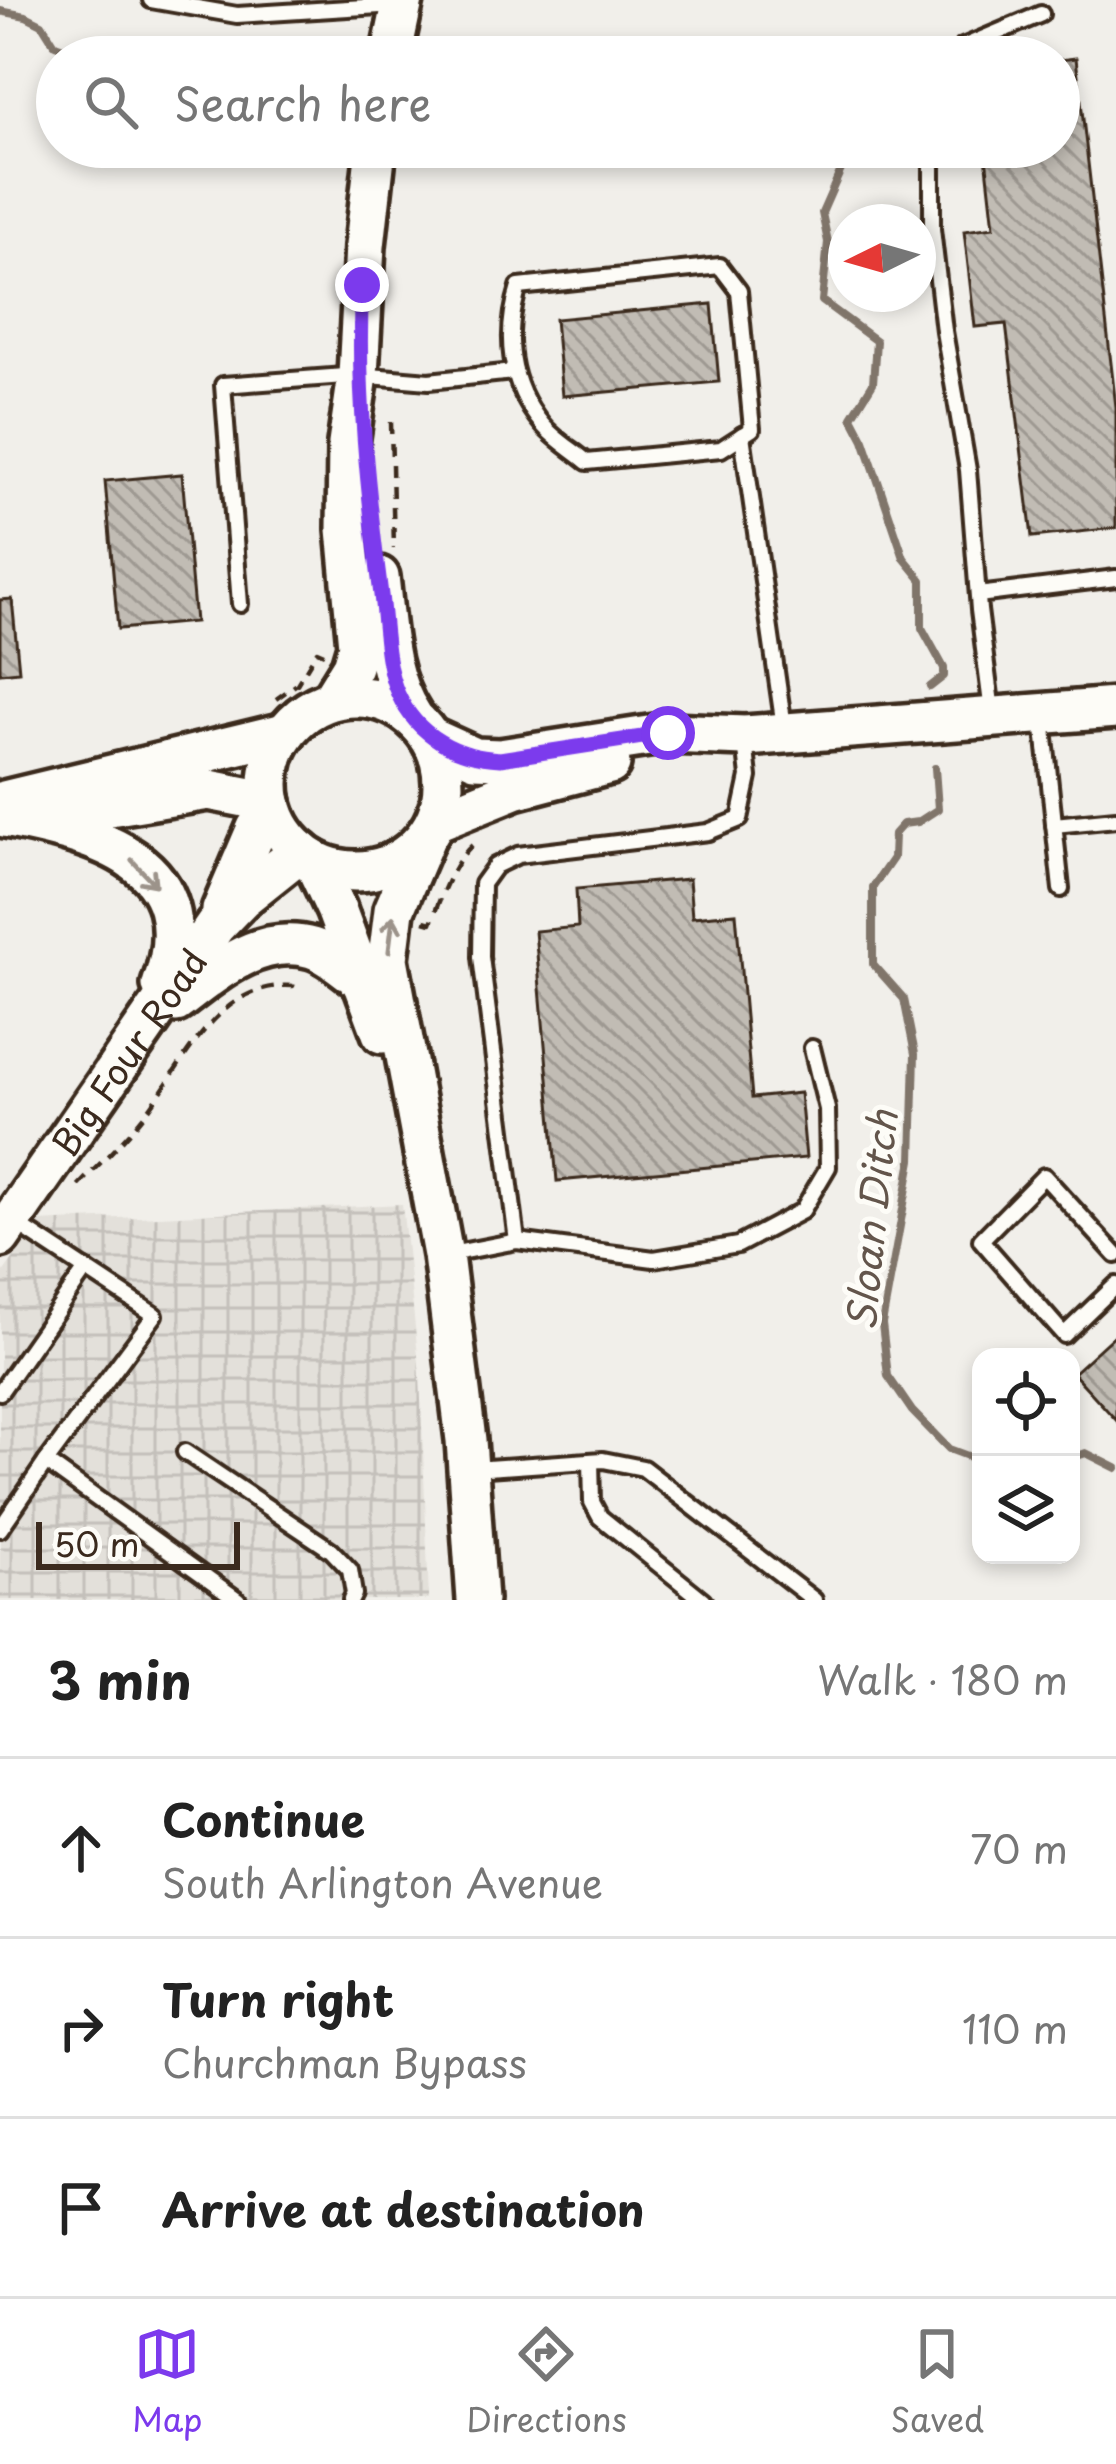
<!DOCTYPE html>
<html lang="en">
<head>
<meta charset="utf-8">
<style>
  body { margin:0; font-family:"Playpen Sans",sans-serif; background:#f6f6f6; color:#222 }
  .controls { position:absolute; right:36px; bottom:36px; display:grid; overflow:hidden; border-radius:24px; box-shadow:0 6px 18px #0003 }
  .controls button { width:108px; height:108px; display:grid; place-items:center; padding:0; border:0; border-bottom:3px solid #e0e0e0; background:#fff; color:#222; font:60px sans-serif }
  .compass { position:absolute; left:828px; top:204px; width:108px; height:108px; border-radius:50%; background:#fff; box-shadow:0 6px 18px #0003; rotate:265deg }
  .scale { position:absolute; left:36px; bottom:30px; width:204px; box-sizing:border-box; padding-left:12px; border:6px solid #3b2a1e; border-top:0; font-size:33px; line-height:42px; white-space:nowrap; color:#3b2a1e; -webkit-text-stroke:9px #fdfcf7; paint-order:stroke }
  .stop { position:absolute; width:36px; height:36px; margin:-27px; border:9px solid #7c3aed; border-radius:50%; background:#fff }
  .stop.end { background:#7c3aed; border-color:#fff; box-shadow:0 3px 12px #0008 }
  .list { margin:0; padding:0; list-style:none }
  h2 { display:flex; justify-content:space-between; align-items:center; height:156px; margin:0; padding:0 48px; font-size:51px }
  h2 small { font-size:39px; font-weight:400; color:#767676 }
  .list li { display:grid; grid-template-columns:78px 1fr auto; gap:36px; align-items:center; box-sizing:border-box; height:180px; padding:0 48px; border-top:3px solid #e0e0e0 }
  .list b { display:block; font-size:45px; white-space:nowrap }
  .list p { margin:0; font-size:39px; white-space:nowrap; color:#767676 }
  .list em { font-size:39px; font-style:normal; color:#767676 }
  .icon { flex:none; width:66px; height:66px; fill:none; stroke:currentColor; stroke-width:2; stroke-linecap:round; stroke-linejoin:round }
  .map { position:relative; flex:none; width:1116px; height:1600px; overflow:hidden }
  .search { position:absolute; background:#fff; box-shadow:0 6px 18px #0003; left:36px; right:36px; top:36px; height:132px; display:flex; align-items:center; gap:30px; box-sizing:border-box; padding:0 42px; border-radius:66px; color:#767676; font-size:45px }
  .sheet { height:696px; background:#fff }
  nav { display:flex; justify-content:space-around; align-items:center; box-sizing:border-box; height:168px; border-top:3px solid #e0e0e0; background:#fff; font-size:33px; color:#767676 }
  nav a { display:grid; justify-items:center; gap:6px }
  nav .on { color:#7c3aed }
  .map>svg:first-child { display:block }
</style>
</head>
<body>
<div class="map">
<svg width="1116" height="1600" viewBox="0 0 1116 1600">
  <defs>
    <pattern id="industrial-grid" width="8" height="8" patternUnits="userSpaceOnUse" patternTransform="scale(3)"><rect width="8" height="8" fill="#e3e0da"/><path d="M0 4h8M4 0v8" fill="none" stroke="#c4c0bb"/></pattern>
    <pattern id="building-back-hatch" width="6" height="6" patternUnits="userSpaceOnUse" patternTransform="scale(3)"><rect width="6" height="6" fill="#c1bcb4"/><path d="M-1 5l2 2M0 0l6 6M5-1l2 2" fill="none" stroke="#9e9992"/></pattern>
  </defs>
  <rect width="100%" height="100%" fill="#f1efea"/>
  <filter id="ink" filterUnits="userSpaceOnUse"><feTurbulence type="fractalNoise" baseFrequency=".00833" numOctaves="2"/><feDisplacementMap in="SourceGraphic" scale="24" xChannelSelector="R" yChannelSelector="G"/><feConvolveMatrix kernelMatrix="1 2 1 2 8 2 1 2 1" color-interpolation-filters="sRGB"/></filter>
  <g filter="url(#ink)">
    <!-- industrial -->
    <path fill="url(#industrial-grid)" d="M402 1204 420 1375 429 1600H0V1277L39 1222Z"/>
    <g fill="none" stroke-linecap="round" stroke-linejoin="round">
      <!-- stream -->
      <g stroke="#80746b" stroke-width="8">
        <path d="M0 11 26 16 42 24 55 45 75 52 113 49 151 57"/>
        <path d="M851 147 822 213 828 242 822 301 876 341 873 383 852 417 864 440 904 558 922 580V628L944 668V676L930 687"/>
        <path d="M935 768 938 809 918 822 903 824 894 834 893 858 873 887V964L904 999 915 1054 912 1160 882 1324 888 1376 912 1411 949 1449 981 1461"/>
        <path d="M1071 1458 1086 1453 1116 1468"/>
      </g>
    </g>
    <!-- building -->
    <g fill="url(#building-back-hatch)" stroke="#3b2a1e" stroke-width="3">
      <path d="M1076 58 1116 407V528L1032 537 1006 324 975 327 964 231 994 227 985 147H1059V60Z"/>
      <path d="M712 304 719 382 562 396 555 319Z"/>
      <path d="M182 474 195 622 118 629 105 481Z"/>
      <path d="M12 599 19 671 0 673V600Z"/>
      <path d="M689 879 692 917 736 913 752 1098 800 1093 806 1158 557 1181 535 931 578 927 576 889Z"/>
      <path d="M1116 1334V1420L1073 1373Z"/>
    </g>
    <g fill="none" stroke-linecap="round" stroke-linejoin="round">
      <!-- lane casing -->
      <g stroke="#3b2a1e" stroke-width="22">
        <g id="lane">
          <path d="M151 0 237 15 396 5"/>
          <path d="M958 57 963 47 1041 14"/>
          <path d="M932 147V229L944 331 968 470 979 610 992 712"/>
          <path d="M720 266 739 291 752 429 721 449 587 462C573 450 554 439 542 424 509 384 504 335 519 287Z"/>
          <path d="M742 435 784 727"/>
          <path d="M978 595 1116 578"/>
          <path d="M240 604 223 385 358 375 429 381 513 372"/>
          <path d="M1043 719 1061 889"/>
          <path d="M1054 825 1116 819"/>
          <path d="M14 1222 155 1315 46 1462 238 1600"/>
          <path d="M517 1241 481 957 482 884 495 866 518 855 708 832 740 819 749 777 745 741"/>
          <path d="M445 1255 517 1241 654 1259 738 1245 802 1211 828 1167 827 1109 812 1048"/>
          <path d="M1116 1255 1044 1176 981 1240 1064 1335 1116 1285"/>
          <path d="M0 1392 86 1269"/>
          <path d="M185 1452 331 1550 350 1570 354 1594 351 1600"/>
          <path d="M591 1461 592 1502 600 1517 703 1600"/>
          <path d="M473 1469 603 1460 643 1468 814 1600"/>
          <path d="M0 1529 46 1462"/>
        </g>
      </g>
      <!-- secondary casing -->
      <g stroke="#3b2a1e" stroke-width="48">
        <g id="secondary">
          <path d="M391 57 403 0"/>
          <path d="M379 577C385 625 385 675 412 716"/>
          <circle cx="356" cy="784" r="87"/>
          <path d="M331 700 352 666 358 646 347 529 348 444 358 375 365 246 376 147"/>
          <path d="M431 738 475 758 500 759 668 733 745 736 1116 708"/>
          <path d="M0 802 285 733"/>
          <path d="M0 816C95 834 207 860 162 985"/>
          <path d="M41 817 209 790 271 802"/>
          <path d="M436 821 515 789 610 764"/>
          <path d="M424 840 394 910 388 959 443 1255 466 1440 477 1600"/>
          <path d="M313 860 336 909 382 1033"/>
          <path d="M222 910 257 828 272 809"/>
          <path d="M176 1002C215 972 260 933 312 948 329 953 346 969 360 979"/>
          <path id="s1" d="M0 1237 215 926 242 898 301 851"/>
        </g>
      </g>
      <!-- path -->
      <g stroke="#3b2a1e" stroke-width="4.5" stroke-dasharray="12 9" stroke-linecap="butt">
        <path d="M391 422 394 549"/>
        <path d="M276 699 297 684 317 651 324 654"/>
        <path d="M424 921 431 923C441 896 453 860 476 842"/>
        <path d="M78 1186C102 1161 128 1137 149 1109 186 1059 220 981 293 986L295 979"/>
      </g>
      <!-- lane -->
      <use href="#lane" stroke="#fdfcf7" stroke-width="14"/>
      <!-- secondary -->
      <use href="#secondary" stroke="#fdfcf7" stroke-width="39"/>
    </g>
    <!-- one-way arrows -->
    <defs><path id="oneway-shaft" d="M-6 0H5M1.5-3L5.5 0L1.5 3" fill="none" stroke-width="1.6" stroke-linecap="round" stroke-linejoin="round" transform="scale(3)"/></defs>
    <g stroke="#9c938a">
      <use href="#oneway-shaft" transform="translate(144 873) rotate(47)"/>
      <use href="#oneway-shaft" transform="translate(391 934) rotate(-83)"/>
    </g>
  </g>
  <g fill="none" stroke-linecap="round" stroke-linejoin="round" filter="url(#ink)">
    <!-- route -->
    <path stroke="#7c3aed" stroke-width="15" d="M362 285C356 388 368 493 381 595 385 627 385 665 398 694 417 736 457 757 500 759L668 733"/>
  </g>
  <g text-anchor="middle" dominant-baseline="central" stroke-width="10" stroke-linejoin="round" paint-order="stroke">
    <!-- street labels -->
    <g font-size="36" fill="#3b2a1e" stroke="#fdfcf7">
      <text stroke="none"><textPath href="#s1" startOffset="225">Big Four Road</textPath></text>
    </g>
    <!-- water labels -->
    <g font-size="39" font-style="italic" fill="#63554b" stroke="#fdfcf7">
      <text transform="translate(870 1220) rotate(-84)">Sloan Ditch</text>
    </g>
  </g>
</svg>
<div class="controls">
<button><svg class="icon" aria-label="locate" viewBox="0 0 24 24"><circle cx="12" cy="12" r="6"/><path d="M12 2v4M12 18v4M2 12h4M18 12h4"/></svg></button>
<button><svg class="icon" aria-label="layers" viewBox="0 0 24 24"><path d="M12 4l9 5-9 5-9-5zM3 14l9 5 9-5"/></svg></button>
</div>
<svg class="compass" viewBox="-18 -18 36 36"><path d="M0-13l5 13h-10z" fill="#e53935"/><path d="M0 13l5-13h-10z" fill="#767676"/></svg>
<div class="scale">50 m</div>
<div class="stop" style="left:668px;top:733px"></div>
<div class="stop end" style="left:362px;top:285px"></div>
<div class="search"><svg class="icon" aria-label="search" viewBox="0 0 24 24"><circle cx="10" cy="10" r="6"/><path d="M15 15l6 6"/></svg>Search here</div>
</div>
<section class="sheet">
<h2>3 min<small>Walk · 180 m</small></h2>
<ul class="list">
<li><svg class="icon" aria-label="ahead" viewBox="0 0 24 24"><path d="M12 20V5M6 11l6-6 6 6"/></svg><div><b>Continue</b><p>South Arlington Avenue</p></div><em>70 m</em></li>
<li><svg class="icon" aria-label="right" viewBox="0 0 24 24"><path d="M7 20v-9h11M14 6l5 5-5 5"/></svg><div><b>Turn right</b><p>Churchman Bypass</p></div><em>110 m</em></li>
<li><svg class="icon" aria-label="arrive" viewBox="0 0 24 24"><path d="M6 21V4h12l-3 4 3 4H6"/></svg><div><b>Arrive at destination</b></div></li>
</ul>
</section>
<nav>
<a class="on"><svg class="icon" aria-label="map" viewBox="0 0 24 24"><path d="M3 6l6-2 6 2 6-2v14l-6 2-6-2-6 2zM9 4v14M15 6v14"/></svg>Map</a>
<a><svg class="icon" aria-label="directions" viewBox="0 0 24 24"><path d="M12 3l9 9-9 9-9-9zM9 14v-3h6M13 9l2 2-2 2"/></svg>Directions</a>
<a><svg class="icon" aria-label="saved" viewBox="0 0 24 24"><path d="M7 4h10v16l-5-4-5 4z"/></svg>Saved</a>
</nav>
</body>
</html>
